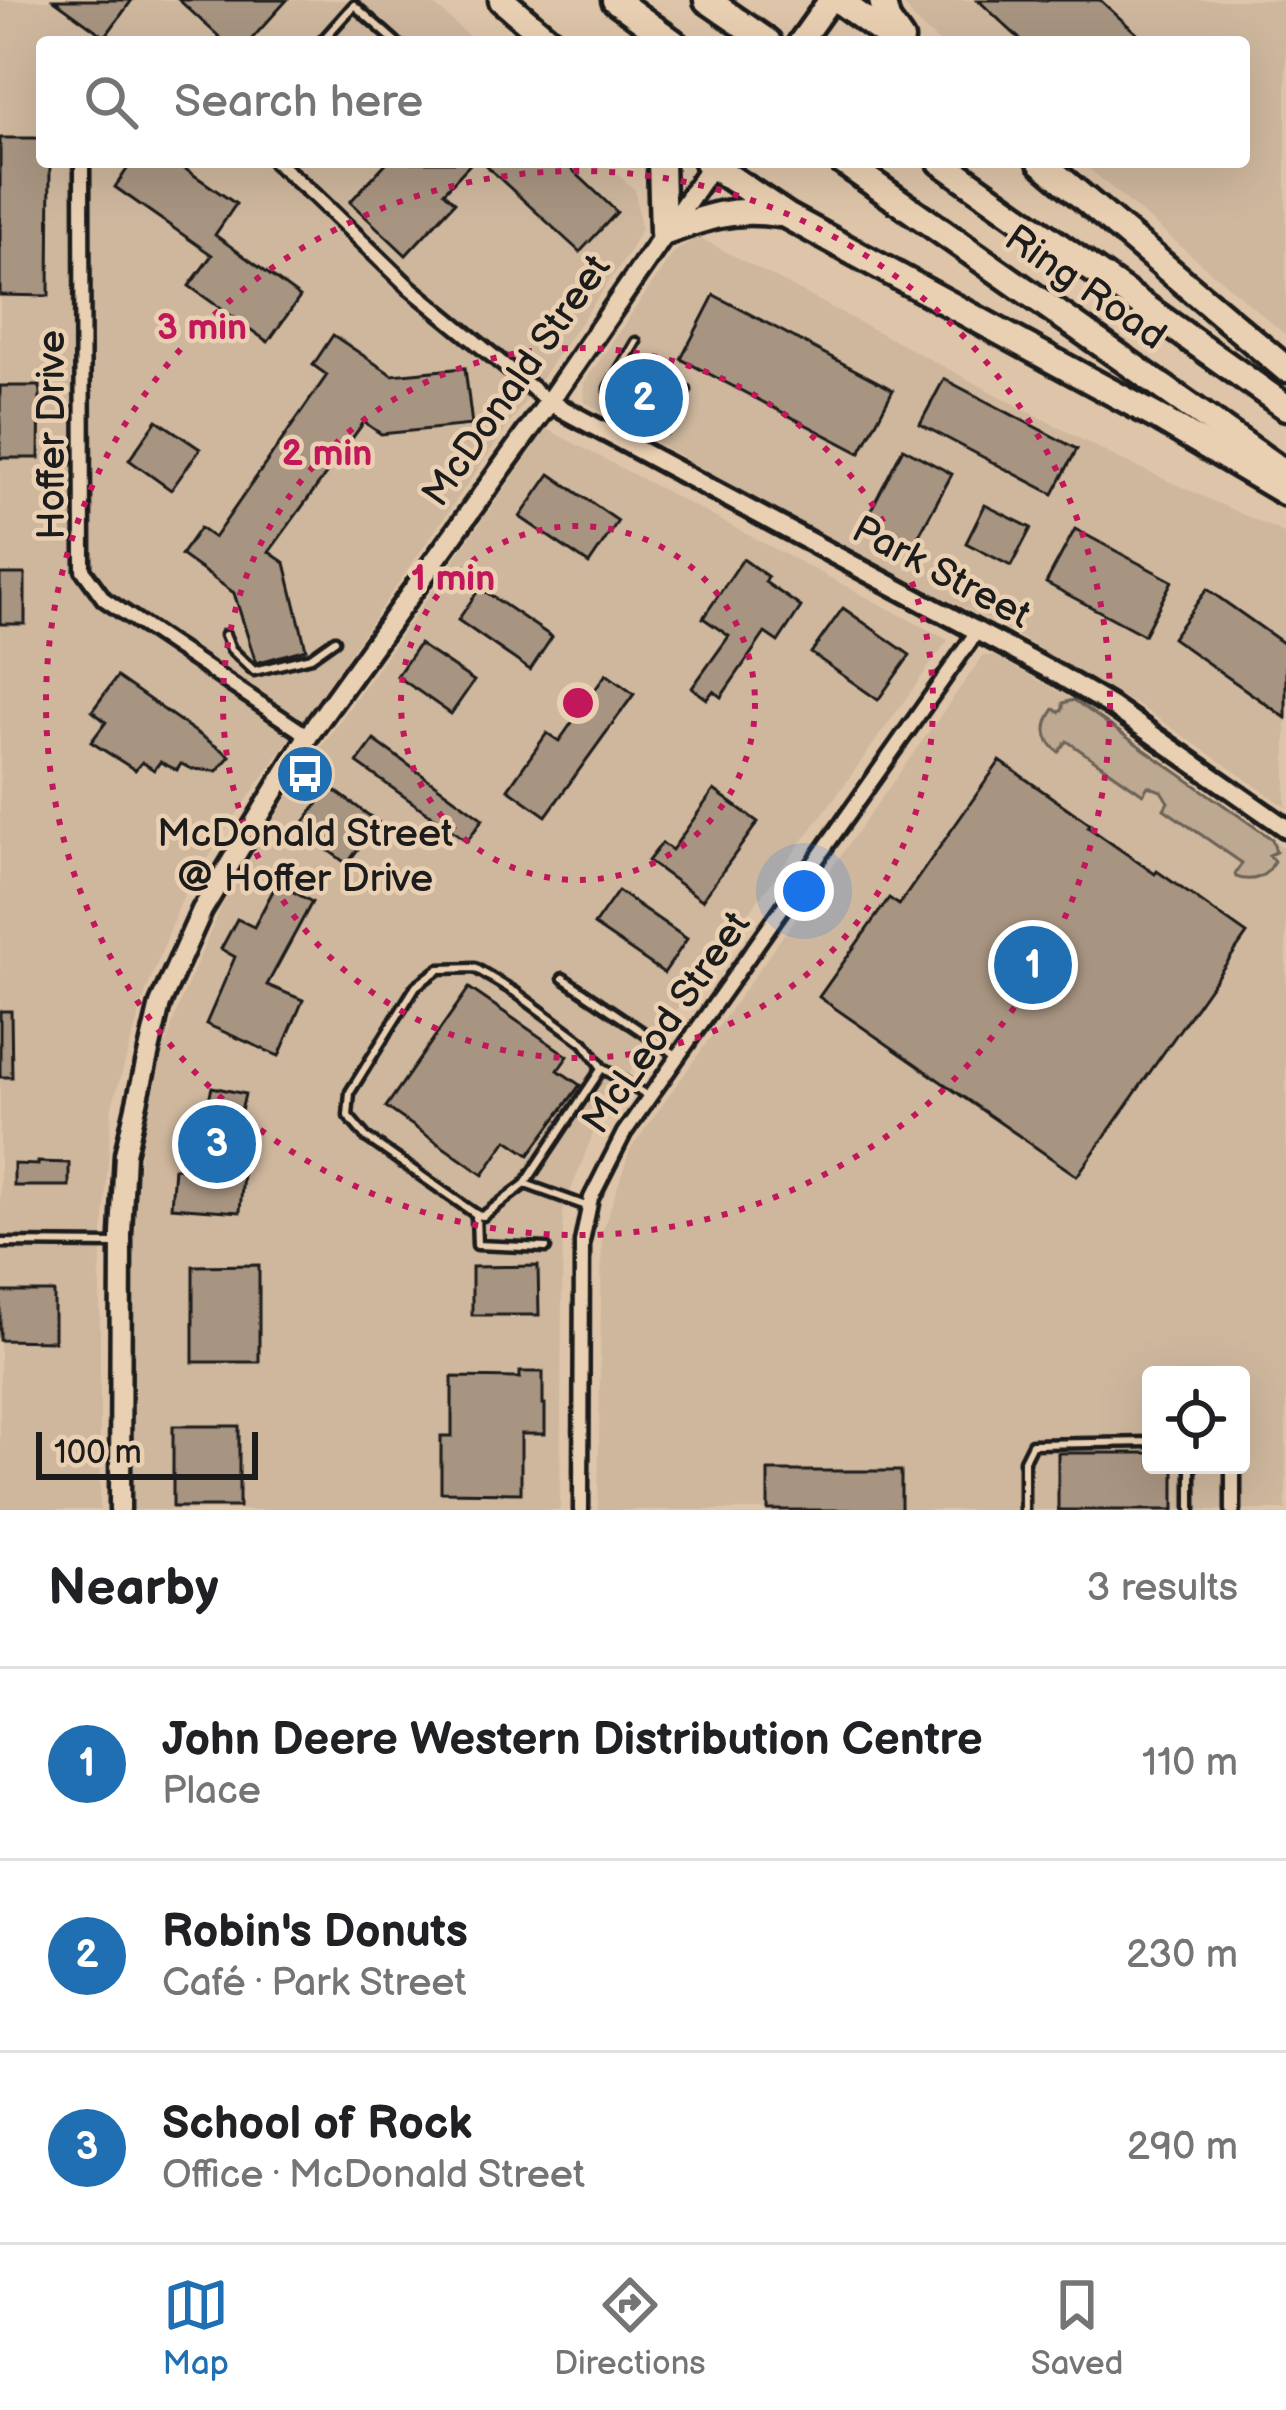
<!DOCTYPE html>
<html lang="en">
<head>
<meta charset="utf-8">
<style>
  body { margin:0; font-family:"Balsamiq Sans",sans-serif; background:#f6f6f6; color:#202124 }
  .controls { position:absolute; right:36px; bottom:36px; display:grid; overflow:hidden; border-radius:12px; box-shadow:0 12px 48px #0002 }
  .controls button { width:108px; height:108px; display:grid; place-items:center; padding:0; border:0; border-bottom:3px solid #e0e0e0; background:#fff; color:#202124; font:60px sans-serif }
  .scale { position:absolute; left:36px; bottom:30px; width:222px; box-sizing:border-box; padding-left:12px; border:6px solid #1c1c1c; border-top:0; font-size:33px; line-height:42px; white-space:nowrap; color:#1c1c1c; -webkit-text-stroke:9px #ead0b2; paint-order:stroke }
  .you { position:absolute; left:804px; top:891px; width:42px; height:42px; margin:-30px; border:9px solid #fff; border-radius:50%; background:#1a73e8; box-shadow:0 0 0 18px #1a73e833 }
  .badge { display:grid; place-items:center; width:78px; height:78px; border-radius:50%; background:#1f6fb2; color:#fff; font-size:39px; font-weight:700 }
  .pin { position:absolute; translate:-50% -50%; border:6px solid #fff; box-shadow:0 3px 12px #0006 }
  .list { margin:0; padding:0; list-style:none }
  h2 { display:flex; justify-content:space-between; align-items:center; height:156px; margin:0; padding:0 48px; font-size:51px }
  h2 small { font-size:39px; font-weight:400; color:#757577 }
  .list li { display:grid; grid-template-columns:78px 1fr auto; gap:36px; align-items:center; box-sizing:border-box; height:192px; padding:0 48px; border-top:3px solid #e0e0e0 }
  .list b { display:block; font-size:45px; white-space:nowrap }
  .list p { margin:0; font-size:39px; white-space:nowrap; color:#757577 }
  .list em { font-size:39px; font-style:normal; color:#757577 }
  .icon { flex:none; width:66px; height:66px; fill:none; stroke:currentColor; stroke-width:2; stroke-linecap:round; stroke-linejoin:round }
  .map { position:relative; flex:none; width:1286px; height:1510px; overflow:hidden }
  .search { position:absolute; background:#fff; box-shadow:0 12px 48px #0002; left:36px; right:36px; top:36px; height:132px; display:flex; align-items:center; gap:30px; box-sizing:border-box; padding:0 42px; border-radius:12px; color:#757577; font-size:45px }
  .sheet { height:732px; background:#fff }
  nav { display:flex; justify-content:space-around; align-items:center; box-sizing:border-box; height:168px; border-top:3px solid #e0e0e0; background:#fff; font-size:33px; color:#757577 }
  nav a { display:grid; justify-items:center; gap:6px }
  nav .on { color:#1f6fb2 }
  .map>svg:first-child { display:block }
</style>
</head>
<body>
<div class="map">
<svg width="1286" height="1510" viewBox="0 0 1286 1510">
  <rect width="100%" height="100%" fill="#dec5a9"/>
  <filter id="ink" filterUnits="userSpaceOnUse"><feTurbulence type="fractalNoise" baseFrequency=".00833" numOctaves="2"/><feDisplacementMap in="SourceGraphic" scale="24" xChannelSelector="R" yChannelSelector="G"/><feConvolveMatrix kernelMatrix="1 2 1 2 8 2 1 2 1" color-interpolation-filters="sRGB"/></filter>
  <g filter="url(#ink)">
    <!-- built -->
    <g fill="#ceb79d" fill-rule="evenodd">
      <path d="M0 0H429L475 42H42V162H604L635 190 641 229 627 256 237 814 183 897 146 992 112 1106 100 1276V1510H0Z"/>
      <path d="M900 0H1286V335L1081 162H1244V42H939L919 25Z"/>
      <path d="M698 237 1111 455 1286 534V807L1147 711 997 624 838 545 585 402 584 383 674 252Z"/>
      <path d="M547 429 948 640 839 792 603 1108 563 1211 560 1510H134V1211L146 1106 178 1007 222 905 300 777Z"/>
      <path d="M983 656H994L1082 704 1286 849V1510H598L602 1233 630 1150ZM1151 1375H1241V1465H1151Z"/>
    </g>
    <!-- green -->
    <path fill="#bda992" stroke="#6c6257" stroke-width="3" d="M1074 700 1272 839 1276 852 1269 855 1274 861C1268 877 1252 883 1236 877L1235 874 1242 863 1164 809 1168 802 1161 791 1148 786 1143 794 1067 741 1059 752C1042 740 1043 724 1054 709L1060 712 1063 709V703Z"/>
    <!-- building -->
    <g fill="#a89581" stroke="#1c1c1c" stroke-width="3">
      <path d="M54 0H132L105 37Z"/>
      <path d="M179 0H287L249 42H225Z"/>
      <path d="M978 0H1100L1146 42H1023Z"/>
      <path d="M0 138H42V162H50L49 296 0 295Z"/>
      <path d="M132 162H175L236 204 215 235 300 297 268 342 189 286 212 255 115 187Z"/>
      <path d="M387 162H472L444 192 455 202 406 255 350 202Z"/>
      <path d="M482 162H564L617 212 580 252Z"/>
      <path d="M714 295 893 390 860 453 681 359Z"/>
      <path d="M333 335 392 375 465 368 472 425 381 434 364 422 269 552 285 563 306 649 256 663 234 593 181 555 200 528 214 538 327 375 313 365Z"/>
      <path d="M633 376 669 396 657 416 621 397Z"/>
      <path d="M944 379 1077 449 1053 494 920 424Z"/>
      <path d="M0 386H40L39 458H0Z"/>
      <path d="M157 420 200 449 171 490 129 460Z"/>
      <path d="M903 448 952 474 912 548 864 523Z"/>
      <path d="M550 474 618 521 589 564 520 517Z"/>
      <path d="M985 505 1031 528 1011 566 966 543Z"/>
      <path d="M1075 529 1172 581 1144 635 1046 583Z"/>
      <path d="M743 559 768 577 765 582 801 607 778 642 765 633 721 697 713 691 707 699 692 688 729 636 703 618Z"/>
      <rect x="0" y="574" width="25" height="50"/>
      <path d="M480 588 552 637 530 670 458 620Z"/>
      <path d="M1207 589 1286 645V718L1172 638Z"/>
      <path d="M843 608 910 655 878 700 811 653Z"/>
      <path d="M419 644 474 681 451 714 397 676Z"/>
      <path d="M606 674 634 694 546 816 508 789 547 733 559 741Z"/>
      <path d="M117 677 230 756 217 771 192 769 181 764 177 770 160 762 154 770 142 762 135 770 91 742 106 722 92 711Z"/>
      <path d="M374 740 483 819 467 841 357 763Z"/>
      <path d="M1000 761 1090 824 1088 827 1155 874 1157 871 1247 934 1077 1176 819 997 889 898 899 905Z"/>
      <path d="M330 787 378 822 347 864 299 829Z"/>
      <path d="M714 790 758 822 702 900 648 861 662 843 672 850Z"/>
      <path d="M277 883 312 902 267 985 303 1000 279 1056 206 1024 235 957 221 949 237 919 254 927Z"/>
      <path d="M618 891 687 939 664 973 594 925Z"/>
      <path d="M469 988 568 1056 558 1070 580 1085 529 1155 507 1140 483 1175 386 1107Z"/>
      <path d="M0 1011H11L12 1077H0Z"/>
      <path d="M212 1087 245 1094 227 1172 243 1173 240 1212 171 1207 174 1168 193 1169Z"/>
      <path d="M38 1162 69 1163V1186H14V1164L38 1165Z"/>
      <path d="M259 1265V1362H193V1266Z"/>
      <path d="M538 1266 539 1315H472V1267Z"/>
      <path d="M0 1292H54V1341L0 1340Z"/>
      <path d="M520 1372H543V1404H545V1434H521V1493L441 1492V1436H452V1377L520 1378Z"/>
      <rect x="173" y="1426" width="66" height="81"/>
      <path d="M1058 1453H1151V1465H1174V1510H1058Z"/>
      <rect x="768" y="1471" width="133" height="39"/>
    </g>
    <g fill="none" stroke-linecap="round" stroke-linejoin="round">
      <!-- service casing -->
      <g stroke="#1c1c1c" stroke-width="15">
        <g id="service">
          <path d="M321 42 354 5 396 42"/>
          <path d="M636 342 609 388 611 400 664 429 686 390"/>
          <path d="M225 635 231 649 254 671 311 657 335 640"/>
          <path d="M563 978 675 1054"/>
          <path d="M525 1184 483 1216 477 1215 366 1137 348 1116 350 1092 416 986 439 969 475 968 515 992 584 1043 602 1068"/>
          <path d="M589 1207 525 1184 602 1068 648 1096"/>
          <path d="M476 1214 477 1245 546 1248"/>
          <path d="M0 1243 117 1244"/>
          <path d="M1191 1465V1510"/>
          <path d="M1024 1510V1460L1032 1444 1151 1442"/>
        </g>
      </g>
      <!-- minor casing -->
      <g stroke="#1c1c1c" stroke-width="21">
        <g id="minor">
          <path d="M82 162 83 570 104 599 308 736"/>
          <path d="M276 162 314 195 409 287 549 402"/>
          <path d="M581 1510 582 1242 591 1198 624 1133 978 630"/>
          <path d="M1233 1510V1465"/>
        </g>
      </g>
      <!-- tertiary casing -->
      <g stroke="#1c1c1c" stroke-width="26">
        <path id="tertiary" d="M549 402 1059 675 1113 707 1286 828"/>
      </g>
      <!-- secondary casing -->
      <g stroke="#1c1c1c" stroke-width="27">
        <path id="secondary" d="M120 1510 121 1234 125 1154 160 1004 202 910 308 736 549 402 712 165"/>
      </g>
      <!-- primary casing -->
      <g stroke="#1c1c1c" stroke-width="30">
        <path id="primary" d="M800 42 830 0"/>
      </g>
      <!-- motorway casing -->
      <g stroke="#1c1c1c" stroke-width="33">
        <g id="motorway">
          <path d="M502 0 551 42"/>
          <path d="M615 0 673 42"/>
          <path d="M707 0 768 42"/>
          <path d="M838 0 896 42"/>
          <path d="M882 0 887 20 901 40"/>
          <path d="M661 162 663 233C705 217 733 207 778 214"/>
          <path d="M707 162 787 216 1159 418 1286 493"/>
          <path d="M843 162 1286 474"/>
          <path d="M941 162 1286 407"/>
          <path d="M1041 162 1286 369"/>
        </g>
      </g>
      <!-- service -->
      <use href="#service" stroke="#ead0b2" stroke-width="6"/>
      <!-- minor -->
      <use href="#minor" stroke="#ead0b2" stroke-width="12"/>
      <!-- tertiary -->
      <use href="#tertiary" stroke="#ead0b2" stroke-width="16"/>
      <!-- secondary -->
      <use href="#secondary" stroke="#ead0b2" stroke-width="18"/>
      <!-- primary -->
      <use href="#primary" stroke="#ead0b2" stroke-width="21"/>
      <!-- motorway -->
      <use href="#motorway" stroke="#ead0b2" stroke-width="24"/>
    </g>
  </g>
  <!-- distance rings -->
  <g fill="none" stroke="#c2185b" stroke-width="6" stroke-dasharray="6 12">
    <circle cx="578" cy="703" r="177"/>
    <circle cx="578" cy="703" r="355"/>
    <circle cx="578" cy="703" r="532"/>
  </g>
  <!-- icons -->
  <defs>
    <g id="bus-disc" transform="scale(3)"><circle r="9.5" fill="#1f6fb2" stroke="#ead0b2"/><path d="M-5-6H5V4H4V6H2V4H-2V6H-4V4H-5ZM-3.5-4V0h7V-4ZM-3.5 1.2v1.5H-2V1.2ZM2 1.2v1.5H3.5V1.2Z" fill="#fff"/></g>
  </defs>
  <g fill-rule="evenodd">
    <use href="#bus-disc" x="305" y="774"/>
  </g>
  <g text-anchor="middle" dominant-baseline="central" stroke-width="9" stroke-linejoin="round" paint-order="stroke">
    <!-- street labels -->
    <g font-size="39" fill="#1c1c1c" stroke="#ead0b2">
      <text transform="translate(1085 288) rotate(35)">Ring Road</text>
      <text transform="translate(517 381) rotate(-55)">McDonald Street</text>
      <text transform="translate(52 435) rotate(-90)">Hoffer Drive</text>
      <text transform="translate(941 573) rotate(28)">Park Street</text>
      <text transform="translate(667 1023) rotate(-55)">McLeod Street</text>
    </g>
    <!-- poi labels -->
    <g font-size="39" fill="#1c1c1c" stroke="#ead0b2">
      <text x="305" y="834">McDonald Street<tspan x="305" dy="45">@ Hoffer Drive</tspan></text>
    </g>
  </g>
  <circle cx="578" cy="703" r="18" fill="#c2185b" stroke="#ead0b2" stroke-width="6"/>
  <g font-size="36" text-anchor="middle" font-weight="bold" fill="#c2185b" stroke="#ead0b2" stroke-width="9" stroke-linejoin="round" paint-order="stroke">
    <text x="202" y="339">3 min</text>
    <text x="327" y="465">2 min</text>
    <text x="453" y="590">1 min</text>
  </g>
</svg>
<div class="controls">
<button><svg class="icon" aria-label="locate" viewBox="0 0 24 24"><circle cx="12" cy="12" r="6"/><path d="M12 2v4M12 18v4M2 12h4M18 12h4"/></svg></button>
</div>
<div class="scale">100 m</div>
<div class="you"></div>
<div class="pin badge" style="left:1033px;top:965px">1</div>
<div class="pin badge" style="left:644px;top:398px">2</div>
<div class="pin badge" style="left:217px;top:1144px">3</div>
<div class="search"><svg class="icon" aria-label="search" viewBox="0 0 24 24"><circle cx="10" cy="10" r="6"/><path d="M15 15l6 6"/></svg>Search here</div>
</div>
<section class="sheet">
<h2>Nearby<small>3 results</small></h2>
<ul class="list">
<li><span class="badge">1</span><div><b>John Deere Western Distribution Centre</b><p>Place</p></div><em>110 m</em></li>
<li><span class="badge">2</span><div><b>Robin's Donuts</b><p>Café · Park Street</p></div><em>230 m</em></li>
<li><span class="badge">3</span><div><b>School of Rock</b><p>Office · McDonald Street</p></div><em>290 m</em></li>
</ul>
</section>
<nav>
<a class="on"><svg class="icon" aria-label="map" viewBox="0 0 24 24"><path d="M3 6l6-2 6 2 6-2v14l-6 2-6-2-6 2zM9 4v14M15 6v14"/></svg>Map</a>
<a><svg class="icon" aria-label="directions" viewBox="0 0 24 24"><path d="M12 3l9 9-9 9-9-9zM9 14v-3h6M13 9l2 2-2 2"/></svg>Directions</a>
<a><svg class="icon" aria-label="saved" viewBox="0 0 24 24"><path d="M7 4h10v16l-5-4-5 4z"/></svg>Saved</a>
</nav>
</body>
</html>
